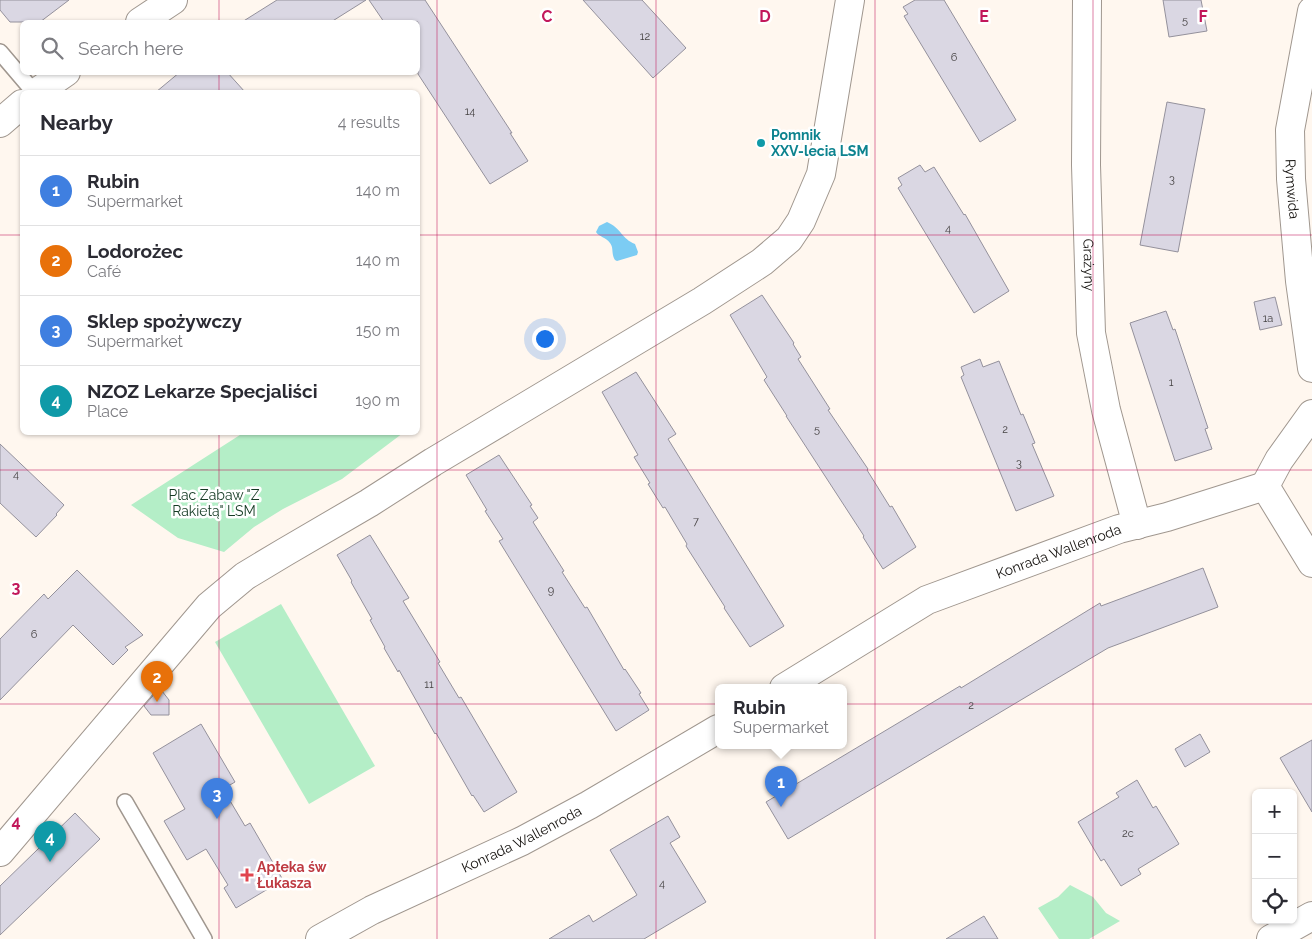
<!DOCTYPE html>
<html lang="en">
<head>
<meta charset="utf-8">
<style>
  body { margin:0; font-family:Raleway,sans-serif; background:#f7f7f7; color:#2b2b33 }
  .controls { position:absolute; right:15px; bottom:15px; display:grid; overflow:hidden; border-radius:8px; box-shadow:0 1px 4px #0004 }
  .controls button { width:45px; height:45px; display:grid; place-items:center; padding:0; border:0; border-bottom:1px solid #e1e1e2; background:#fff; color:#2b2b33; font:25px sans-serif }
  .you { position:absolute; left:544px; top:338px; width:18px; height:18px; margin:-12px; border:4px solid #fff; border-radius:50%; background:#1a73e8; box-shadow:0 0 0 8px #1a73e833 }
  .badge { display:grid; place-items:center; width:32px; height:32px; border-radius:50%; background:#0f766e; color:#fff; font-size:16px; font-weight:700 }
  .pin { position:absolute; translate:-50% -41px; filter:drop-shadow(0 1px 2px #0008) }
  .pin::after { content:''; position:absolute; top:26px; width:18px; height:15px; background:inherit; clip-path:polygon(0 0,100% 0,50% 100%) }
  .popup { position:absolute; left:715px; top:684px; width:132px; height:65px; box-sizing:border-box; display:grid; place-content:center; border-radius:8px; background:#fff; filter:drop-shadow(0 1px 4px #0005); font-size:16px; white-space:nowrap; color:#7c7c81 }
  .popup b { font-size:19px; color:#2b2b33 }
  .popup::after { content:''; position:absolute; left:50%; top:100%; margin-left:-10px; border:10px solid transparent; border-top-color:#fff }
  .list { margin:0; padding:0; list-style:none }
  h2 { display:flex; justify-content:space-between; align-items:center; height:65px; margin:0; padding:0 20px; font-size:21px }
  h2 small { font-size:16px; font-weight:400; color:#7c7c81 }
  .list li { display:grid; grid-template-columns:32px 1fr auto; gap:15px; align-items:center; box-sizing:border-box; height:70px; padding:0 20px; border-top:1px solid #e1e1e2 }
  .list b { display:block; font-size:19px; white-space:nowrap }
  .list p { margin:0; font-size:16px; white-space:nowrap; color:#7c7c81 }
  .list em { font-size:16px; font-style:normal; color:#7c7c81 }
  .icon { flex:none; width:28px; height:28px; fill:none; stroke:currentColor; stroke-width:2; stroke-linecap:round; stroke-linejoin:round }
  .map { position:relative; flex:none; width:1312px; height:939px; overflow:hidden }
  .search { position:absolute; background:#fff; box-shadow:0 1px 4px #0004; left:20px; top:20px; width:400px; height:55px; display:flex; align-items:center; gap:12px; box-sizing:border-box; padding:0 18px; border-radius:8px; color:#7c7c81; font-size:19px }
  .panel { position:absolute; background:#fff; box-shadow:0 1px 4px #0004; left:20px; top:90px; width:400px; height:345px; border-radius:8px }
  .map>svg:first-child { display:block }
</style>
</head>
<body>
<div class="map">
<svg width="1312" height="939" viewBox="0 0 1312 939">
  <rect width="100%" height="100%" fill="#fff7ef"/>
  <!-- green -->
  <g fill="#b4eec7">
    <path d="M243 433V432L403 433 342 479 283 509 254 527 224 552 178 538 131 505Z"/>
    <path d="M281 604 375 766 309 804 215 642Z"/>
    <path d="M1070 885 1093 897 1106 913 1120 921 1089 939H1059L1038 908 1058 897Z"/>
  </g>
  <!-- water -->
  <path fill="#7cccf3" d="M607 222C621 228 622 239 635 244L638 252 637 255 617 261 615 260C611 254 614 248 610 243 606 237 599 237 596 232L599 226Z"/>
  <!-- building -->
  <g fill="#dad7e3" stroke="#94919c">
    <path d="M0 0H69L40 22H10L0 10Z"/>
    <path d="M277 0H366L331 22H242Z"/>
    <path d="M369 0H425L512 133H510L528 161 490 184 418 74V22H384Z"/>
    <path d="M583 0H642L686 48 653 78Z"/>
    <path d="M915 0H944L1016 120 980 142 904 16 908 14 903 7Z"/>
    <path d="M1163 0H1201L1207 31 1169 37Z"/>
    <path d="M180 72H227L245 92H156Z"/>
    <path d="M1167 102 1205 109 1178 252 1140 245Z"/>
    <path d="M920 165 925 172 934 167 964 215 965 214 1009 291 974 313 898 188 902 185 898 178Z"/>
    <path d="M762 295 794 343 793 344 801 357 798 359 830 409 828 410 868 469 867 470 890 507 892 506 916 547 883 569 863 537 864 536 786 416H787L764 380 767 377 730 315Z"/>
    <path d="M1275 297 1282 325 1260 330 1254 302Z"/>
    <path d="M1166 311 1173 330 1175 329 1208 428 1205 429 1212 449 1175 461 1130 323Z"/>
    <path d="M980 359 983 367 999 361 1021 415 1023 414 1035 443 1032 444 1054 496 1016 511 961 377 964 375 961 367Z"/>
    <path d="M636 372 676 434 668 439 784 626 750 647 724 608 725 607 686 546 687 544 665 507 663 508 648 484 650 483 634 457 638 455 602 392Z"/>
    <path d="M0 444 64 505 56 514 57 515 36 537 0 503Z"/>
    <path d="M499 455 532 505 530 506 538 518 533 522 564 571 562 572 585 608 587 607 624 670 625 669 641 693 639 694 649 710 616 731 499 541 503 539 485 511 487 510 466 475Z"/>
    <path d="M370 535 409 598 403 601 440 662 438 663 459 698 461 697 517 792 484 812 473 795 472 796 436 733 435 734 399 670 398 672 384 648 385 647 370 620 372 619 351 582 352 581 337 555Z"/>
    <path d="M1203 568 1218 607 1108 648 788 839 766 802 960 686 961 688 1100 603 1101 606Z"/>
    <path d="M77 570 143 635 125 647 128 650 113 665 73 625 0 700V639L44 594 48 599Z"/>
    <path d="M158 690 162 691 169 700V715H151L144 706Z"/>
    <path d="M201 724 235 782 223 789 245 826 250 823 283 880 236 908 224 888 228 885 206 849 187 860 164 821 185 809 153 753Z"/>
    <path d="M1200 734 1210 752 1185 767 1175 749Z"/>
    <path d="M1312 740V812L1280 758Z"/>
    <path d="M1137 780 1153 808 1156 806 1179 844 1138 869 1141 874 1121 886 1104 859 1101 861 1078 822 1119 797 1116 793Z"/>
    <path d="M75 813 100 839 0 935V886Z"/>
    <path d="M668 816 680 837 670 843 706 902 644 939H549L589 915 593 922 637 895 610 850Z"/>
    <path d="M984 916 998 939H946Z"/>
  </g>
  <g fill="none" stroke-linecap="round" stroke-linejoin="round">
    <!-- lane casing -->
    <g stroke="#a0978f" stroke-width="18">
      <g id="lane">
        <path d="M0 52 34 92"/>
        <path d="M125 802 204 939"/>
      </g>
    </g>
    <!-- street casing -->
    <g stroke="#a0978f" stroke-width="30">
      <g id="street">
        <path id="s1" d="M1087 0 1086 165 1091 333 1106 410 1137 525"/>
        <path id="s2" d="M1312 11 1290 130 1291 179 1300 281 1312 368"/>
        <path d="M140 22 173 0"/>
        <path d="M37 92 66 72"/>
        <path d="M0 123 22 104"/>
        <path d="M1265 486 1279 460 1312 414"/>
        <path id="s3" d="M784 688 927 600 1119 529 1167 517 1265 486 1312 563"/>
        <path d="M0 852 209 606 245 576 285 552 369 503 433 462 702 301 762 262 789 239 801 221 821 174 850 0"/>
        <path id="s4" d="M320 939 372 910 522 841 589 805 718 729"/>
        <path d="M1271 939 1312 916"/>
      </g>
    </g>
    <!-- lane -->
    <use href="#lane" stroke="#fff" stroke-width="15"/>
    <!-- street -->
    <use href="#street" stroke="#fff" stroke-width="28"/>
  </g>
  <!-- grid -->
  <path fill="none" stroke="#c2185b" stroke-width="1" stroke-opacity="0.55" d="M219 0V22M437 0V939M656 0V939M875 0V939M1093 0V939M219 72V92M0 235H22M418 235H1312M219 432V939M0 470H1312M0 704H1312"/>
  <!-- markers -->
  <circle fill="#0f9aa8" stroke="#fff" stroke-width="2" cx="761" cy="143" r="5"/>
  <path fill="#e0444e" stroke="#fff" stroke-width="2" d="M244.5 867.5h5v5h5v5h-5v5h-5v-5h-5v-5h5z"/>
  <g text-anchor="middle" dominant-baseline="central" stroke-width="5" stroke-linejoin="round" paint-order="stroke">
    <!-- number labels -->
    <g font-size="11" fill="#464344">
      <text x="1185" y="20">5</text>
      <text x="645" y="36">12</text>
      <text x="954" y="57">6</text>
      <text x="470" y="111">14</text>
      <text x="1172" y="179">3</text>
      <text x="948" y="228">4</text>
      <text x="1268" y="318">1a</text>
      <text x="1171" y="382">1</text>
      <text x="817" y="429">5</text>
      <text x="1005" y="429">2</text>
      <text x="1019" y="463">3</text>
      <text x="16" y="474">4</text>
      <text x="696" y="521">7</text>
      <text x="551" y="590">9</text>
      <text x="34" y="634">6</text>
      <text x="429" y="684">11</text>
      <text x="971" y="705">2</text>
      <text x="1128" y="833">2c</text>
      <text x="662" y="883">4</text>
    </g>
    <!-- culture labels -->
    <g font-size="14" font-weight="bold" fill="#0d838f" stroke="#fff" text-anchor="start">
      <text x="771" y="135">Pomnik<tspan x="771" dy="16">XXV-lecia LSM</tspan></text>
    </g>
    <!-- street labels -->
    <g font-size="14" fill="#15120f" stroke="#fff">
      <text stroke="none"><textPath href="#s2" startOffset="180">Rymwida</textPath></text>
      <text stroke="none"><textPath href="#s1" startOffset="265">Grażyny</textPath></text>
      <text stroke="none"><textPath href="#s3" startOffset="308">Konrada Wallenroda</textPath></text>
      <text stroke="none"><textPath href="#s4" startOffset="225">Konrada Wallenroda</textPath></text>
    </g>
    <!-- park labels -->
    <g font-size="14" fill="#143a23" stroke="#fff">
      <text x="214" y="495">Plac Zabaw "Z<tspan x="214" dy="16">Rakietą" LSM</tspan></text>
    </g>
    <!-- health labels -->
    <g font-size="14" font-weight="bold" fill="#be3a42" stroke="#fff" text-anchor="start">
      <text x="257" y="867">Apteka św<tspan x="257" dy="16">Łukasza</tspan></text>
    </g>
  </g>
  <g font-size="16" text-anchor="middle" font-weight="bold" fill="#c2185b" stroke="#fff" stroke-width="5" stroke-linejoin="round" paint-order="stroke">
    <text x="547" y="22">C</text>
    <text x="765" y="22">D</text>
    <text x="984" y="22">E</text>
    <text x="1203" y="22">F</text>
    <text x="16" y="593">3</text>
    <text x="16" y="827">4</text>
  </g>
</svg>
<div class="controls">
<button>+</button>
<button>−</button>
<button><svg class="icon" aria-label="locate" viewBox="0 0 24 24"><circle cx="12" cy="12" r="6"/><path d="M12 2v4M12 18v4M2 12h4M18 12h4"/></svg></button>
</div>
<div class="you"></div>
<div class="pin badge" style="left:781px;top:807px;background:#3f7fe0">1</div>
<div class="popup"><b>Rubin</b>Supermarket</div>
<div class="pin badge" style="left:157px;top:702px;background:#e8710a">2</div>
<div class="pin badge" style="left:217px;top:819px;background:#3f7fe0">3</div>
<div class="pin badge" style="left:50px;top:862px;background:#0f9aa8">4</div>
<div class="search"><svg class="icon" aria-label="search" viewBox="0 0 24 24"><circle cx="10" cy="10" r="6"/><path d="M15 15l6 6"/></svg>Search here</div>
<section class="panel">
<h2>Nearby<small>4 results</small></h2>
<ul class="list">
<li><span class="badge" style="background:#3f7fe0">1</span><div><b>Rubin</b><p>Supermarket</p></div><em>140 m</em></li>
<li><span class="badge" style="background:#e8710a">2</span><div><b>Lodorożec</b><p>Café</p></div><em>140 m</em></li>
<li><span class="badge" style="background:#3f7fe0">3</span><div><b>Sklep spożywczy</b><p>Supermarket</p></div><em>150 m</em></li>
<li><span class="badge" style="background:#0f9aa8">4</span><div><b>NZOZ Lekarze Specjaliści</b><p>Place</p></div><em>190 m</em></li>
</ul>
</section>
</div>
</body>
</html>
